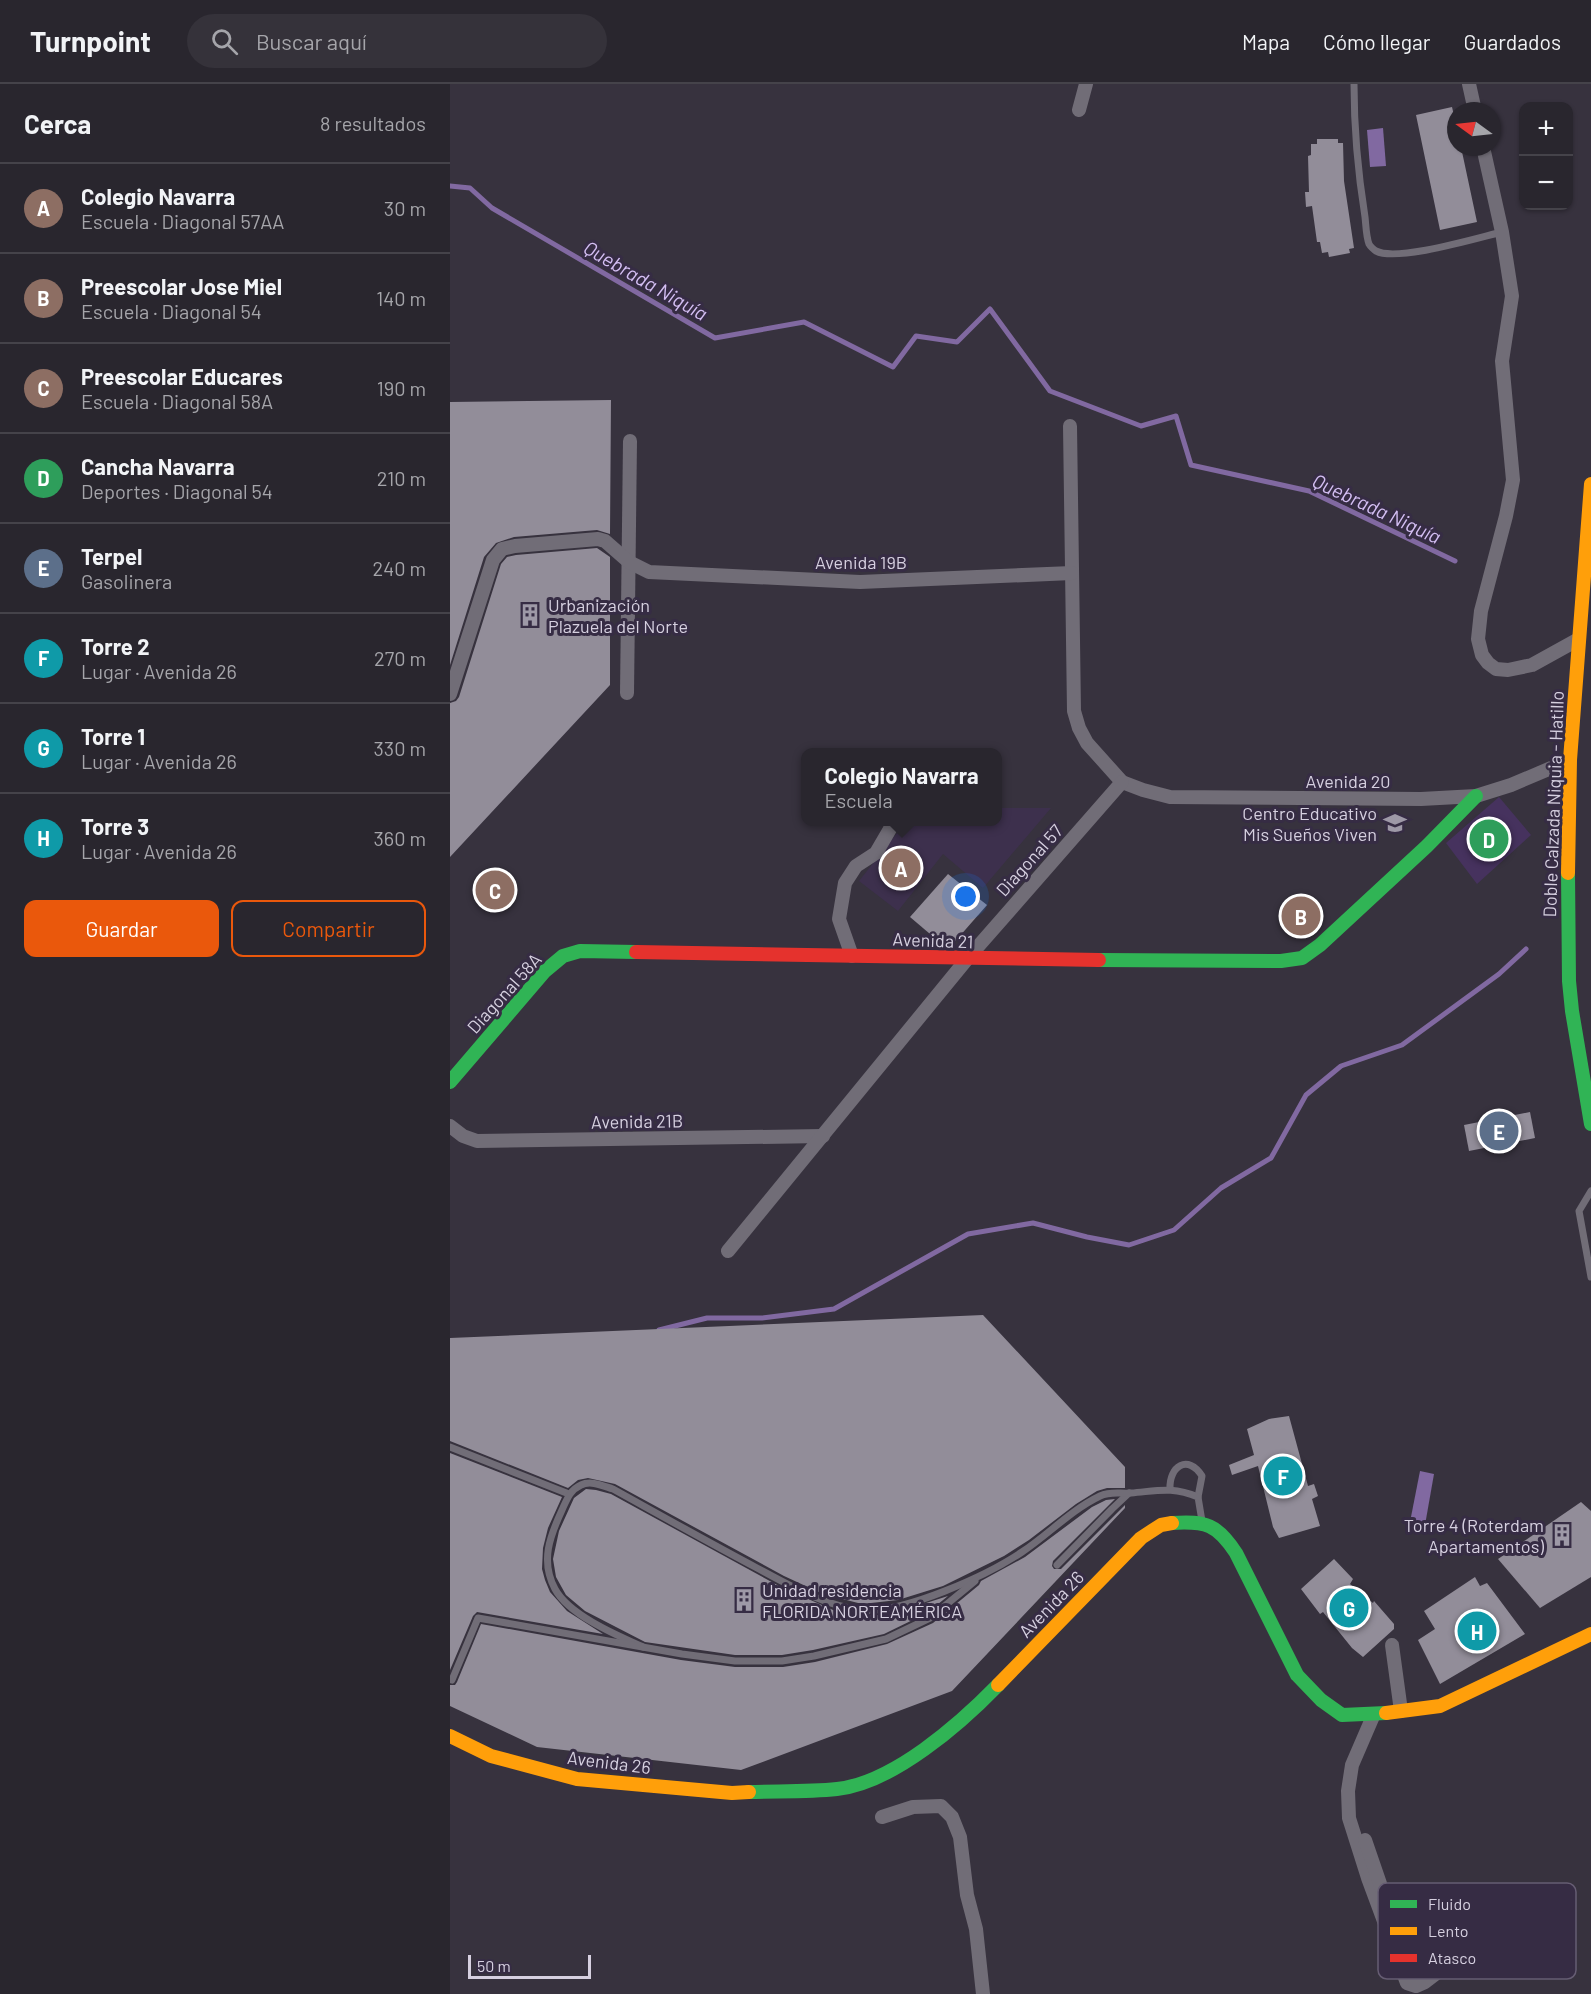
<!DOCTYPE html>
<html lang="es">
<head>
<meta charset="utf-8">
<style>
  body { margin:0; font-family:Barlow,sans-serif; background:#35323a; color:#f1f3f6 }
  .controls { position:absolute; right:18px; top:18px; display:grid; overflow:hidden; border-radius:12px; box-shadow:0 2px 4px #0004 }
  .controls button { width:54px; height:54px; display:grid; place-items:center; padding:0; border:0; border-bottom:2px solid #45434a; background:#29262e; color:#f1f3f6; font:30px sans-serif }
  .compass { position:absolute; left:997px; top:18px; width:54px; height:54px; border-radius:50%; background:#29262e; box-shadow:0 2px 4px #0004; rotate:285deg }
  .scale { position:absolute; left:18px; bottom:15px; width:123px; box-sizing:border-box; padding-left:6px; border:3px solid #d6d0e0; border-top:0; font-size:16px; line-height:21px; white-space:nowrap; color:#d6d0e0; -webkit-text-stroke:4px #362c44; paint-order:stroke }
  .you { position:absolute; left:516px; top:813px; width:21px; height:21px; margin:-15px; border:4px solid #fff; border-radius:50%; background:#1a73e8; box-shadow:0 0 0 9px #1a73e833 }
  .badge { display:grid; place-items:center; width:39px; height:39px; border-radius:50%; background:#ea580c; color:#fff; font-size:20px; font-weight:700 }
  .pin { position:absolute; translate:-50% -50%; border:3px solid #fff; box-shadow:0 2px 6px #0006 }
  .popup { position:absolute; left:351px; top:664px; width:201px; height:78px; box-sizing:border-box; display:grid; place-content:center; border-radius:12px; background:#29262e; filter:drop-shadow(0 2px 4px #0005); font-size:20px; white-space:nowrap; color:#a5a5aa }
  .popup b { font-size:22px; color:#f1f3f6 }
  .popup::after { content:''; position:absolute; left:50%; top:100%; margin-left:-12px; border:12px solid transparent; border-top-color:#29262e }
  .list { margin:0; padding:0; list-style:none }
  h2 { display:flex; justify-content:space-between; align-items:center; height:78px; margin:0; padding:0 24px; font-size:26px }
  h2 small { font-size:20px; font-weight:400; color:#a5a5aa }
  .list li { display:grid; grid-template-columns:39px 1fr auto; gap:18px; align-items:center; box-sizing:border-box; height:90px; padding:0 24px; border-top:2px solid #45434a }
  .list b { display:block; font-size:22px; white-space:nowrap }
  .list p { margin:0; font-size:20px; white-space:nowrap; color:#a5a5aa }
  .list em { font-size:20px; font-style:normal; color:#a5a5aa }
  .actions { display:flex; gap:12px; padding:18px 24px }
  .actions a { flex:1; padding:14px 0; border:2px solid #ea580c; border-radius:12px; text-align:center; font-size:21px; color:#ea580c }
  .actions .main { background:#ea580c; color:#fff }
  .icon { flex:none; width:33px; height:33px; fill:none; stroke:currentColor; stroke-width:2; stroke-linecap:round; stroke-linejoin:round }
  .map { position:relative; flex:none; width:1141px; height:1910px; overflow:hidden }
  header { display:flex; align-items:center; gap:36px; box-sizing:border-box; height:84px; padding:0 30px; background:#29262e; border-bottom:2px solid #45434a }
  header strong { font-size:28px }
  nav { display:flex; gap:33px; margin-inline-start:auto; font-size:21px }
  .search { width:420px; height:54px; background:#35323a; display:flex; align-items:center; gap:15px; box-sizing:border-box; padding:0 21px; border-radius:33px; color:#a5a5aa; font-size:22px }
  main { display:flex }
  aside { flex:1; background:#29262e }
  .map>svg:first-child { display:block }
</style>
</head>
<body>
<header>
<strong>Turnpoint</strong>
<div class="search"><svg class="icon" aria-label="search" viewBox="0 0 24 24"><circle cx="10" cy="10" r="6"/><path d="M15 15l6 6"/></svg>Buscar aquí</div>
<nav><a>Mapa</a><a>Cómo llegar</a><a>Guardados</a></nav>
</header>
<main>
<aside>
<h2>Cerca<small>8 resultados</small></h2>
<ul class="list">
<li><span class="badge" style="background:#8d6e63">A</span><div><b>Colegio Navarra</b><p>Escuela · Diagonal 57AA</p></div><em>30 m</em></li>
<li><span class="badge" style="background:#8d6e63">B</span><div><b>Preescolar Jose Miel</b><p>Escuela · Diagonal 54</p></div><em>140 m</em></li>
<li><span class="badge" style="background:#8d6e63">C</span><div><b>Preescolar Educares</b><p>Escuela · Diagonal 58A</p></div><em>190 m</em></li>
<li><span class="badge" style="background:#2e9e5b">D</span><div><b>Cancha Navarra</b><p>Deportes · Diagonal 54</p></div><em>210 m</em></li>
<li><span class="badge" style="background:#5c6f8a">E</span><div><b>Terpel</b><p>Gasolinera</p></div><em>240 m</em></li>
<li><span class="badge" style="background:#0f9aa8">F</span><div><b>Torre 2</b><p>Lugar · Avenida 26</p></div><em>270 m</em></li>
<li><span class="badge" style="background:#0f9aa8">G</span><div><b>Torre 1</b><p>Lugar · Avenida 26</p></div><em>330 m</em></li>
<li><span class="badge" style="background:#0f9aa8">H</span><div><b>Torre 3</b><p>Lugar · Avenida 26</p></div><em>360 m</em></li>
</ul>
<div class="actions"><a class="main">Guardar</a><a>Compartir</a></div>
</aside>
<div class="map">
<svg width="1141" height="1910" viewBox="0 0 1141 1910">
  <rect width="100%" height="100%" fill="#37323e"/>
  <!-- built -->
  <path fill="#3d304d" d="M547 724H601L533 804 493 770 448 827 409 797 456 738H547Z"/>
  <!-- green -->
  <path fill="#46325e" d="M1049 713 1081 751 1027 800 996 759Z"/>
  <!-- water -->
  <g fill="#8169a1">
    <path d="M933 44 936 82 920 83 917 46Z"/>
    <path d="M970 1387 984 1390 975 1441 960 1438Z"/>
  </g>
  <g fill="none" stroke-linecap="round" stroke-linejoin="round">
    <!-- stream -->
    <g stroke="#8169a1" stroke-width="5">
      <path d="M0 102 20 104 42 124 265 254 354 238 443 283 466 252 507 258 540 225 600 307 691 342 726 332 741 381 859 407 1005 477"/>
      <path d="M209 1246 257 1234H312L384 1225 518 1150 583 1139 637 1153 679 1161 724 1146 771 1104 821 1074 856 1011 891 982 952 961 1049 890 1076 865"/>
    </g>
  </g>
  <!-- building -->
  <g fill="#928d99">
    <path d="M1002 23 1006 40V63H1011L1027 138 990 146 966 31Z"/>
    <path d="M867 55H888V59H893L894 97 904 164 899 165 900 169 879 173 878 168 872 169 870 158H867L862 122 856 123 855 108H859L858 72 861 71V60H867Z"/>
    <path d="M161 316 160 450 147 446 64 453 46 459 34 473 0 581V318Z"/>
    <path d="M147 464 160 473V601L0 773V619L6 617 9 613 51 480 57 473 66 471Z"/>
    <path d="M498 790 537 821 501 862 493 861 460 833Z"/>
    <path d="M1080 1028 1085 1054 1019 1067 1014 1041Z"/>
    <path d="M533 1231 675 1383V1404H657L647 1407 626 1420 579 1456 554 1472 493 1502 448 1516 412 1520 373 1510 334 1492 165 1400 138 1394 128 1396 118 1404 0 1357V1254Z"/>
    <path d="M839 1332 858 1402 864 1400 868 1412 862 1415 870 1442 829 1454 823 1443 808 1382 782 1391 779 1381 804 1371 797 1345 819 1335Z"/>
    <path d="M0 1369 112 1413 98 1444 93 1464 92 1485 95 1496 100 1508 117 1527 153 1550 27 1528 23 1532 0 1586Z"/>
    <path d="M136 1405 146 1406 161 1410 329 1502 383 1526 411 1532 430 1531 451 1527 498 1512 477 1529 434 1550 363 1566 332 1571H285L195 1558 135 1527 116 1511 106 1493 103 1475 109 1447 124 1414Z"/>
    <path d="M665 1415 603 1477 602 1482 604 1485H611L675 1421V1424L502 1607 291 1686 87 1663 0 1622V1601H5L7 1598 31 1540 231 1576 285 1583H333L365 1578 437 1560 483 1539 529 1501 531 1497 575 1473 642 1423 656 1416Z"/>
    <path d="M1131 1418 1141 1427V1493L1090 1524 1048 1475Z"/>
    <path d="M884 1475 903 1495 900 1500 923 1519 924 1517 944 1540V1545L913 1573 902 1564 873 1528 870 1530 851 1505Z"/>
    <path d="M1025 1493 1030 1502 1037 1499 1075 1550 990 1600 968 1556 985 1545 974 1527Z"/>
  </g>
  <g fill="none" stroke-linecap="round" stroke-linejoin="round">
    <!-- lane -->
    <g stroke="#716d77" stroke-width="7">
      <path d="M904 0C904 44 908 89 915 133 916 141 916 152 919 160 920 162 924 166 926 167 947 178 1027 154 1052 148"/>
      <path d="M1141 1107 1129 1127 1141 1193"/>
      <path d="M0 1363 119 1410"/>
      <path d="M720 1405C719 1382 738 1370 752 1392L748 1413"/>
      <path d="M607 1481 662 1425 679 1409"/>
      <path d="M193 1563C166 1551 119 1531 105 1505 90 1477 100 1452 112 1426 117 1415 120 1406 131 1401 141 1396 153 1402 163 1405 210 1431 258 1458 307 1484 339 1501 374 1522 412 1526 453 1530 538 1491 572 1468 599 1450 621 1426 650 1412 661 1407 670 1410 681 1409 707 1407 722 1402 748 1413L752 1437"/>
      <path d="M2 1596 28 1534 232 1570 285 1577H332L364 1572 436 1555 480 1534 525 1497"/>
    </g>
    <!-- street -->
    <g stroke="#716d77" stroke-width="14">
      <path d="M1019 0 1025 27"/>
      <path d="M629 26 636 0"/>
      <path d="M1033 63 1052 148 1062 212 1052 277 1063 396 1056 432 1031 527 1028 555 1032 571 1038 579 1046 585 1058 586 1082 581 1129 555"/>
      <path d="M620 342 624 627 629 644 637 659 672 698 693 706 720 713 971 715 1026 712 1061 701 1120 676"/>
      <path d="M177 609 180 357"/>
      <path d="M0 610 43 476 52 465 65 462 148 455 155 457 179 478 199 488 410 498 622 489"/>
      <path d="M402 872 389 835 395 799 406 782 426 769 440 745 441 738"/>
      <path d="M0 1042 13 1052 27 1057 373 1052"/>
      <path d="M278 1167 517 875 672 698"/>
      <path d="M942 1561 951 1627"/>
      <path d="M924 1630 902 1681 898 1707 899 1734 918 1794 957 1899 966 1902 975 1898 1044 1845 1059 1830 1060 1822"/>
      <path d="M432 1733 463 1723 491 1722 502 1733 510 1753 517 1811 526 1845 533 1910"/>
      <path d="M915 1756 937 1820"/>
      <path d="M952 1870C955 1879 957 1886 968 1887L1011 1860"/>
    </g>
    <!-- fast -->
    <g stroke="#30b455" stroke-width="14">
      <path d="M1118 789 1119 897 1122 927 1141 1040"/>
      <path d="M649 876 831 877 852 874 870 861 977 762 1026 712"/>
      <path d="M0 998 95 887 113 872 130 867 186 868"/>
      <path d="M722 1439C756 1437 767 1440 786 1469L847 1591 871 1616 892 1631 936 1629"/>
      <path d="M299 1708C329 1707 358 1708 387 1705 443 1699 510 1640 548 1601"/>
    </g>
    <!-- slow -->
    <g stroke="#ff9f0a" stroke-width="14">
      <path d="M1118 789 1120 676 1141 400"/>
      <path d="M548 1601 691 1454 711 1441 722 1439"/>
      <path d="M936 1629 990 1622 1141 1550"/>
      <path d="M0 1652 41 1672 127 1695 282 1709 299 1708"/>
    </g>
    <!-- jam -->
    <path stroke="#e5322d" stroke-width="14" d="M186 868 649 876"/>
  </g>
  <!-- icons -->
  <defs>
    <g id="building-bare" transform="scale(1.8)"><path d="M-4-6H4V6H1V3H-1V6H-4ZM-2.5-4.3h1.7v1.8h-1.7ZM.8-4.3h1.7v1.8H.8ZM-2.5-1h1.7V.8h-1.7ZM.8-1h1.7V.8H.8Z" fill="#9e99a7" stroke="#362c44" stroke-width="2.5" paint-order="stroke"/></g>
    <g id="school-bare" transform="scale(1.8)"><path d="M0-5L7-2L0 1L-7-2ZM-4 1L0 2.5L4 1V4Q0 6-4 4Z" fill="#9e99a7" stroke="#362c44" stroke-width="2.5" paint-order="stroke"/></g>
  </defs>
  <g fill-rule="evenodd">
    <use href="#building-bare" x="80" y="531"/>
    <use href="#school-bare" x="945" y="739"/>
    <use href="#building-bare" x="1112" y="1451"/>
    <use href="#building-bare" x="294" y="1516"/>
  </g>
  <g text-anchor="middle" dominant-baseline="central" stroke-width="6" stroke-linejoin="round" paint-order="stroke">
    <!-- street labels -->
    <g font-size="18" fill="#d6d0e0" stroke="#362c44">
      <text x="411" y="478">Avenida 19B</text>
      <text x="898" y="697">Avenida 20</text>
      <text transform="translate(1103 720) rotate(-88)">Doble Calzada Niquia - Hatillo</text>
      <text transform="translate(579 776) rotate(-48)">Diagonal 57</text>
      <text transform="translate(483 856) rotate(2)">Avenida 21</text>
      <text transform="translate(54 909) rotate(-48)">Diagonal 58A</text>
      <text transform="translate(187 1037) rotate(-1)">Avenida 21B</text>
      <text transform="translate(601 1520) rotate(-46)">Avenida 26</text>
      <text transform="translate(159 1678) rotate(7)">Avenida 26</text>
    </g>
    <!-- poi labels -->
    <g font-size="18" fill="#d6d0e0" stroke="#362c44" text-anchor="start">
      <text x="98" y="521">Urbanización<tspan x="98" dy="21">Plazuela del Norte</tspan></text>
      <text x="927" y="729" text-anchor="end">Centro Educativo<tspan x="927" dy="21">Mis Sueños Viven</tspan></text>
      <text x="1094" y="1441" text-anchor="end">Torre 4 (Roterdam<tspan x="1094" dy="21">Apartamentos)</tspan></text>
      <text x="312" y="1506">Unidad residencia<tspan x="312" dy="21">FLORIDA NORTEAMÉRICA</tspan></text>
    </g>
    <!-- water labels -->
    <g font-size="20" font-style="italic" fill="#d3bef2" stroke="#362c44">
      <text transform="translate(196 196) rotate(30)">Quebrada Niquía</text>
      <text transform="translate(927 424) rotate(25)">Quebrada Niquía</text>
    </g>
  </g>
  <!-- legend -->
  <rect x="928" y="1799" width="198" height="96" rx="9" fill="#362c44" stroke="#665d73" stroke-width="1.5"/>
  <rect x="940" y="1816" width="27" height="8" fill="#30b455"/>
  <rect x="940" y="1843" width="27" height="8" fill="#ff9f0a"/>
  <rect x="940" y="1870" width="27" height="8" fill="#e5322d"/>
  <g font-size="16" fill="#d6d0e0">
    <text x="978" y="1826">Fluido</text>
    <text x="978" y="1853">Lento</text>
    <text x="978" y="1880">Atasco</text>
  </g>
</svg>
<div class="controls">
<button>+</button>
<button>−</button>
</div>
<svg class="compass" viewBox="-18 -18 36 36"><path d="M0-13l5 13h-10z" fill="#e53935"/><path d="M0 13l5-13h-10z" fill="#a5a5aa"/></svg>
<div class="scale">50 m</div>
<div class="you"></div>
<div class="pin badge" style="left:451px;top:784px;background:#8d6e63">A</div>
<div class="popup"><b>Colegio Navarra</b>Escuela</div>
<div class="pin badge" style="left:851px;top:832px;background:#8d6e63">B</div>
<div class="pin badge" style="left:45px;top:806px;background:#8d6e63">C</div>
<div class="pin badge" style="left:1039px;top:755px;background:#2e9e5b">D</div>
<div class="pin badge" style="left:1049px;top:1047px;background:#5c6f8a">E</div>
<div class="pin badge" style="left:833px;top:1392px;background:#0f9aa8">F</div>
<div class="pin badge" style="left:899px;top:1524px;background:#0f9aa8">G</div>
<div class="pin badge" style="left:1027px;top:1547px;background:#0f9aa8">H</div>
</div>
</main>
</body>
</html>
